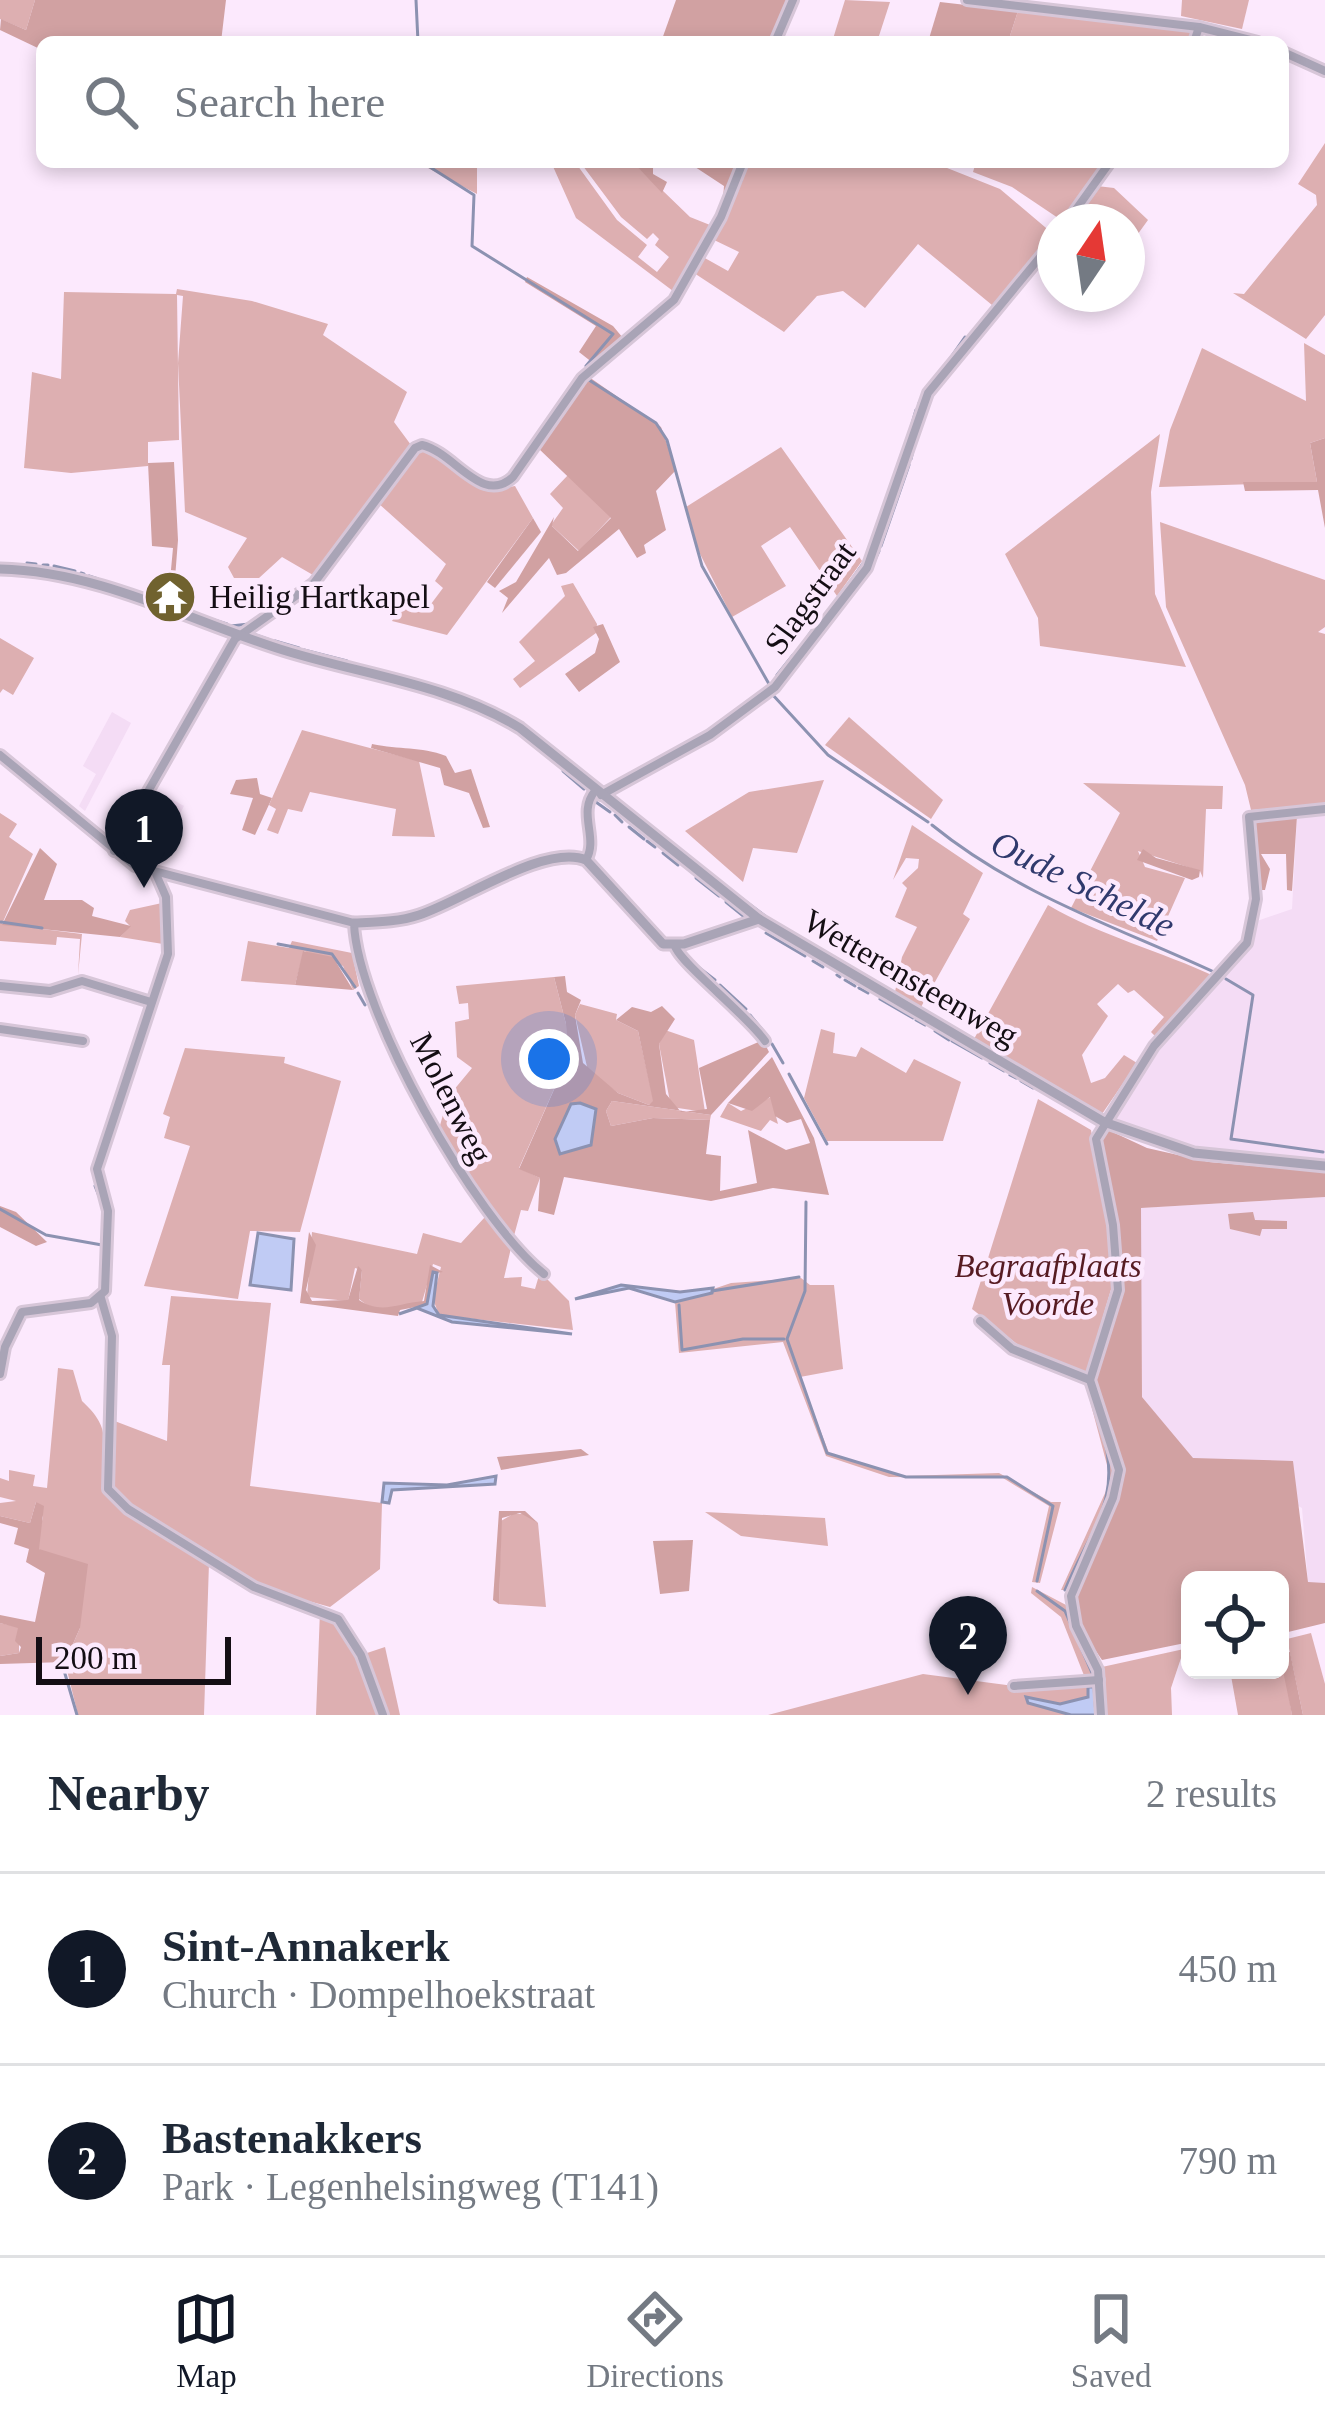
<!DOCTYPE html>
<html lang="en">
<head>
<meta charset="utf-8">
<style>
  body { margin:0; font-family:Georgia,serif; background:#f2f2f3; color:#1f2937 }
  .controls { position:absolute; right:36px; bottom:36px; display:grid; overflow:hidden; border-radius:18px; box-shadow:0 6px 18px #0003 }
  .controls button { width:108px; height:108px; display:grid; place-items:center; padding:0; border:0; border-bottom:3px solid #e0e1e3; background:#fff; color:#1f2937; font:60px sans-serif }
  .compass { position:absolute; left:1037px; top:204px; width:108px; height:108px; border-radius:50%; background:#fff; box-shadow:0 6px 18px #0003; rotate:13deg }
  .scale { position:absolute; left:36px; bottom:30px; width:195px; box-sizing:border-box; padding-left:12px; border:6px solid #140e14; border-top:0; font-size:33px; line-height:42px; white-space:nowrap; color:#140e14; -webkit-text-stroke:9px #fce9fd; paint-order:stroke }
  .you { position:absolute; left:549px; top:1059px; width:42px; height:42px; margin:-30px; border:9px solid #fff; border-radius:50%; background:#1a73e8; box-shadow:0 0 0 18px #1a73e833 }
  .badge { display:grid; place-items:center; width:78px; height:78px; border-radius:50%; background:#111827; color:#fff; font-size:39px; font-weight:700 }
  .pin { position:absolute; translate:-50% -99px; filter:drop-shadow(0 3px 6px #0008) }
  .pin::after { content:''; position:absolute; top:63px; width:42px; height:36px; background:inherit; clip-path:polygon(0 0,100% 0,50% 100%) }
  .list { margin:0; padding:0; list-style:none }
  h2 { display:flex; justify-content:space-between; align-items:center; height:156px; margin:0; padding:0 48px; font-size:51px }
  h2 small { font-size:39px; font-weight:400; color:#747a83 }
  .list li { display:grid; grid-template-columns:78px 1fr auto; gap:36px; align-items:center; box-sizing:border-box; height:192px; padding:0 48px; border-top:3px solid #e0e1e3 }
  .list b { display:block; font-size:45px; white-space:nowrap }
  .list p { margin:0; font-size:39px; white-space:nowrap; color:#747a83 }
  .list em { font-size:39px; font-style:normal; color:#747a83 }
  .icon { flex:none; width:66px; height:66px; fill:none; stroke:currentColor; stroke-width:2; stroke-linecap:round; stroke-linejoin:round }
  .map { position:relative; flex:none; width:1325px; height:1715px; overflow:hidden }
  .search { position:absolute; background:#fff; box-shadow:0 6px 18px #0003; left:36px; right:36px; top:36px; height:132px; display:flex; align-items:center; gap:30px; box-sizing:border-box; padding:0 42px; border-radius:18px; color:#747a83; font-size:45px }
  .sheet { height:540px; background:#fff }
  nav { display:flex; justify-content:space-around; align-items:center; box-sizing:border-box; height:168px; border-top:3px solid #e0e1e3; background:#fff; font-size:33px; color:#747a83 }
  nav a { display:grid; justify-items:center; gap:6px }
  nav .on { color:#111827 }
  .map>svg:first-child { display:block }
</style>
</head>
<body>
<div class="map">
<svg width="1325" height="1715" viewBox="0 0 1325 1715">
  <rect width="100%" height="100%" fill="#fce9fd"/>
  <!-- built -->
  <g fill="#f4dcf5">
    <path d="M112 712 131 723 85 811 79 806 96 774 83 766Z"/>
    <path d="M168 797 184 806 162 849 130 837 138 821 153 827Z"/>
    <path d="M1325 813V1160L1170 1144 1112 1118 1158 1048 1247 952 1257 921 1292 909 1297 816Z"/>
    <path d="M1325 1197V1583H1308L1302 1508 1217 1462 1193 1459 1142 1397 1140 1208Z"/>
  </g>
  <!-- green -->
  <g fill="#ddafb1">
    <path d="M0 0H35L26 30 0 19Z"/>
    <path d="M845 0 890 2 877 42H832Z"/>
    <path d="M1182 0H1249L1242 29 1181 16Z"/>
    <path d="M1018 11 1190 30 1194 38 1008 42Z"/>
    <path d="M1325 143V315L1306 339 1233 293 1244 294 1317 205 1316 195 1298 184Z"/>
    <path d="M425 162H477V194L428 168Z"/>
    <path d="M551 162H575L617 220 647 245 638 257 657 272 669 257 655 245 659 239 653 233 647 239 621 217 580 162H633L690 217 710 225 673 291 576 218Z"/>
    <path d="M748 162H932L1000 189 1052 233 1014 286 992 305 918 244 865 308 843 291 817 296 784 332 694 273 703 257 728 271 739 252 712 239Z"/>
    <path d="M976 162H1107L1064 222 1012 187 973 172Z"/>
    <path d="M1097 186 1114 188 1148 220 1127 249V222H1070Z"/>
    <path d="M177 289 252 301 328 324 323 335 407 392 394 422 411 445 313 575 282 557 259 578H234L228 567 247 538 185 512 178 363 183 296 177 295 179 440 148 442V466L71 473 24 468 32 372 61 379 64 292 176 294Z"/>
    <path d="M1304 343 1325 355V438L1310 443 1317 482 1159 487 1170 430 1202 348 1306 401Z"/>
    <path d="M1160 434 1151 492 1155 594 1186 667 1040 646 1038 618 1005 554Z"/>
    <path d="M781 447 862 561 837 596 790 527 761 546 786 586 732 617 697 548 686 507Z"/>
    <path d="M426 450 485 491 515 486 533 518 447 635 392 621 401 606 425 612 443 588 435 581 446 564 378 503 417 452Z"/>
    <path d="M568 475 611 517 579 551 551 525 563 508 550 494Z"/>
    <path d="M1160 522 1325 580V627L1318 632 1325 634V805L1251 810 1245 785 1166 607Z"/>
    <path d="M573 583 597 624 596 633 520 688 513 679 535 661 519 642 565 596 561 586Z"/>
    <path d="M0 638 34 658 13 695 3 689 0 693Z"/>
    <path d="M849 717 943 800 931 819 825 745Z"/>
    <path d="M302 730 419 761 435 837 392 836 396 809 310 792 302 812 288 809 278 834 267 830 276 809 269 805Z"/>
    <path d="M824 780 797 853 753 848 743 882 685 831 749 792Z"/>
    <path d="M1083 783 1223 786 1222 809H1206L1203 878 1200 871 1138 851 1145 867 1185 878 1157 941 1071 908 1120 813Z"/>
    <path d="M0 813 17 824 9 837 33 854 2 924 82 934 78 975 80 939 57 937 56 945 0 941Z"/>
    <path d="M912 825 983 873 963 914 970 919 921 1007 895 992 902 957 917 927 895 917 907 888 902 883 918 868 919 859 906 858 893 880Z"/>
    <path d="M162 903 163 944 120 937 130 926 125 921 130 910Z"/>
    <path d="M1048 905C1101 936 1161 951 1216 977L1157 1038 1151 1032 1164 1017 1134 990 1128 993 1118 984 1097 1004 1108 1016 1082 1055 1091 1083 1105 1078 1124 1055 1137 1063 1102 1114 974 1039Z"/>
    <path d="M248 941 289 948 292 941 352 953 359 986 353 990 343 966 304 951 295 985 241 981Z"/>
    <path d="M554 977 566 1024 567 1060 519 1168 540 1178 528 1211 521 1210 512 1243 439 1129 448 1097 472 1068 457 1057 455 1022 469 1019 468 1003 459 1004 456 986Z"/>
    <path d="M580 1004 617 1014 616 1020 638 1031 654 1102 649 1105 618 1093 588 1071 575 1015Z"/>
    <path d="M821 1029 835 1033 833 1053 856 1057 861 1047 906 1073 914 1059 961 1082 943 1141H827L804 1098Z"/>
    <path d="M665 1030 694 1040 705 1112 671 1107 659 1044Z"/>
    <path d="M185 1048 285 1057 284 1063 341 1081 300 1232 250 1231 238 1299 144 1286 190 1146 164 1138 170 1117 163 1114Z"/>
    <path d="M771 1097 778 1124 770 1120 761 1131 720 1117 728 1103 741 1111Z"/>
    <path d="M1038 1099 1091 1130 1115 1276 1086 1374 1031 1355 972 1309Z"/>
    <path d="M612 1101 711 1115 710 1120 653 1118 611 1126 606 1111Z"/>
    <path d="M485 1217 511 1248 504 1278 522 1277 521 1286 535 1289 540 1272 569 1301 573 1330 439 1315 433 1299 441 1267 433 1264 422 1302C400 1307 378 1316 359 1299L362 1270 355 1268 348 1301 307 1297 312 1232 417 1254 423 1233 461 1243Z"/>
    <path d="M801 1278 810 1285H834L843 1369 800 1377 829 1453 904 1476 999 1473 1051 1502H1061L1040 1583 1032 1582 1049 1506 1003 1478 889 1477 826 1456 783 1342 679 1353 675 1302 731 1283Z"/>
    <path d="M171 1296 271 1303 250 1486 382 1503 380 1569 330 1607 262 1588 127 1505 110 1487 112 1420 167 1441 170 1365H162Z"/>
    <path d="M58 1368 73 1370 82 1401C120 1436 94 1446 107 1495L209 1563 204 1715H78L65 1662 80 1628V1600L36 1545 43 1517 36 1502 30 1523 0 1516V1503L16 1501 0 1497V1478L9 1481V1470L35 1475 33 1486 47 1488Z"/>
    <path d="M1086 1386H1089L1116 1469 1112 1494 1065 1590H1061L1111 1480Z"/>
    <path d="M705 1512 825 1518 828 1546 741 1536Z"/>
    <path d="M513 1514H526L538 1523 546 1607 499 1604 501 1521Z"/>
    <path d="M1032 1587 1066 1605 1093 1676 1085 1678 1061 1617 1031 1593Z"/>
    <path d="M320 1611C357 1634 367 1677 381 1715H316Z"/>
    <path d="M0 1623 19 1627V1653L0 1656Z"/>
    <path d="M1311 1633 1325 1684V1715H1303L1287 1639Z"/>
    <path d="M1280 1640 1292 1715H1238L1230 1670H1280Z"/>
    <path d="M385 1647 400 1715H386L364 1654Z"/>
    <path d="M1184 1649 1171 1688 1172 1715H1103L1102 1667Z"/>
    <path d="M923 1674 1014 1686 1099 1680 1101 1715H768Z"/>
  </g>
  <!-- forest -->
  <g fill="#d1a1a2">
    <path d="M35 0H226L221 42H42V50L0 30 1 19 26 30Z"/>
    <path d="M676 0H791L772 42H661Z"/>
    <path d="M940 2 1018 11 1008 42H928Z"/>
    <path d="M633 162H738L723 199 724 186 689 163 653 165V174L667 182 662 193Z"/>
    <path d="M527 277 613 326 623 338 593 363 579 352 596 326 525 282Z"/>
    <path d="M589 377 661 427 676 470 656 491 666 530 644 545 646 553 637 558 619 529 566 573 557 575 549 558 502 613 508 598 499 591 516 582 554 517 552 526 578 551 611 518 538 448Z"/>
    <path d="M1325 438V528L1318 490 1245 491 1243 482H1317L1310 443Z"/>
    <path d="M174 462 178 540 173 604 168 602 173 548 152 546 148 463Z"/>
    <path d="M533 518 541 532 495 588 487 582Z"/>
    <path d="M603 624 620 662 579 692 565 674 595 653 599 639 593 627Z"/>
    <path d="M372 744C400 750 420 746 446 756L455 773 471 769 490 827 483 828 469 793 444 785 440 768 371 748Z"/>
    <path d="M257 778 260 794 272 798 255 835 242 830 253 798 230 794 236 780Z"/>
    <path d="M1297 816 1292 891 1287 890 1286 854H1261L1270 869 1265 890H1259L1252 820Z"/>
    <path d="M40 848 57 864 44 900H82L94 908 92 916 131 926 120 937 2 925Z"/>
    <path d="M1143 849 1156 858 1200 870 1199 877 1192 880 1137 860Z"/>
    <path d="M303 951 333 957 353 990 295 985Z"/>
    <path d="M565 976 567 992 581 1000 575 1015 583 1063 618 1093 649 1105 653 1101 638 1031 616 1020 632 1007 651 1012 662 1006 675 1019 659 1044 666 1094 681 1112 707 1109 699 1068 763 1040 769 1052 711 1115 612 1101 606 1111 611 1126 653 1118 710 1120 706 1154 721 1156 720 1191 757 1183 748 1130 786 1150 810 1143 801 1119 787 1123 775 1116 770 1097 752 1111 728 1103 772 1057 814 1138 829 1195 773 1188 711 1201 564 1177 554 1215 538 1211 540 1178 519 1169 567 1060 566 1024 554 977Z"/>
    <path d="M1104 1128 1147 1148 1209 1162 1325 1172V1197L1141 1208 1142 1397 1193 1458 1293 1461 1308 1582 1325 1583V1623L1280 1634V1580H1190V1642L1102 1660 1078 1625 1074 1597 1116 1499 1122 1468 1095 1382 1122 1275 1099 1159Z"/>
    <path d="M0 1206 16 1212 47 1242 36 1246 0 1227Z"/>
    <path d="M1253 1212 1255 1220 1287 1221V1229H1262L1260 1236 1230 1229 1228 1214Z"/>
    <path d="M309 1232 316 1245 306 1290 312 1301 348 1300 358 1266 362 1270 359 1300C382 1315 397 1303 424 1301L430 1265 443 1272 437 1273 426 1305 400 1310 398 1316 300 1303Z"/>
    <path d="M581 1449 589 1455 501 1470 497 1457Z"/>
    <path d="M36 1502 44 1506 39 1549 88 1564 80 1628 65 1662 0 1664V1656L19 1653 21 1647 15 1641 18 1628 0 1623V1615L35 1622 45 1573 26 1562 29 1549 14 1544 18 1528 0 1523V1516L30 1523Z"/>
    <path d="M499 1511H525L538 1523 520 1513 502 1518 499 1604 493 1600Z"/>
    <path d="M693 1540 689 1591 660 1594 653 1541Z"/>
    <path d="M1290 1652 1303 1715H1292L1281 1661V1653Z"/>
  </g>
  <!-- water -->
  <g fill="#c0cbf4" stroke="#8c92b1" stroke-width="3">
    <path d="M580 1103 596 1109 591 1145 560 1154 555 1139 571 1104Z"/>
    <path d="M258 1233 294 1239 291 1290 250 1285Z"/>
    <path d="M433 1272 437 1273 433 1306 439 1315 572 1334 452 1322 417 1308 399 1314 427 1304Z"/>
    <path d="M621 1285 680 1292 713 1288 712 1293 675 1302 629 1288 575 1299Z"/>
    <path d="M496 1476 495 1484 392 1490 389 1503 382 1502 384 1483 447 1485Z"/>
    <path d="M1088 1687H1094L1096 1715H1071L1028 1703 1026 1697 1060 1704 1088 1697Z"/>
  </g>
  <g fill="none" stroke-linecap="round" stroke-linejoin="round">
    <!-- stream -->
    <g stroke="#8c92b1" stroke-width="3">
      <path d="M416 0 418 42"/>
      <path d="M422 162 474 195 472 246 613 334 586 366"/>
      <path d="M743 174 747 162"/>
      <path d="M730 204 741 181"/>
      <path d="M589 380 656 423 667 440 702 566 769 684"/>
      <path d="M919 403 965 337"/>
      <path d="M904 452 916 410"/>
      <path d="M911 459 916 438"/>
      <path d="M881 546 909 465"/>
      <path d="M27 563 36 564"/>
      <path d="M43 565H48"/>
      <path d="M54 566 75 571"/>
      <path d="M870 570 879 551"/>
      <path d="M81 573 84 574"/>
      <path d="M89 576 98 579"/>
      <path d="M104 581 118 586"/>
      <path d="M847 586 864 562"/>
      <path d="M126 589 133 591"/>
      <path d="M170 604 172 605"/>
      <path d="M214 620 227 624"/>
      <path d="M231 626 249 624"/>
      <path d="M253 634 270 640"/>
      <path d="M808 636 815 626"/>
      <path d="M275 641 299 648"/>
      <path d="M304 650 347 661"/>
      <path d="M777 675 793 655"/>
      <path d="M772 694 828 755 928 822"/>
      <path d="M563 771 584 789"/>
      <path d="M593 800 610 812"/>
      <path d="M615 815 622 822"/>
      <path d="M932 825C1018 895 1117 927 1216 973"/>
      <path d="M629 827 644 839"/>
      <path d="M647 841 655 847"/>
      <path d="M663 853 678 865"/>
      <path d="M696 878 719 896"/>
      <path d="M721 883 765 916"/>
      <path d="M726 902 747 919"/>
      <path d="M1 922 42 928"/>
      <path d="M766 933 805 956"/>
      <path d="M278 944 332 954 355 987"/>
      <path d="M813 961 823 967"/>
      <path d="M693 963 715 980"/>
      <path d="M837 975 840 977"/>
      <path d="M1226 979 1253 995 1231 1139 1323 1152"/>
      <path d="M845 980 855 986"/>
      <path d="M720 985 746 1009"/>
      <path d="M859 988 868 993"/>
      <path d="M893 992 930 1014"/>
      <path d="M358 993 365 1005"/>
      <path d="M880 999 913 1018"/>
      <path d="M750 1015 769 1038"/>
      <path d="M916 1020 925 1025"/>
      <path d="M935 1031 949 1040"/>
      <path d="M952 1041 982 1058"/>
      <path d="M772 1044 783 1063"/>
      <path d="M990 1063 1004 1071"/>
      <path d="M789 1074 827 1144"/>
      <path d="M1010 1075 1016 1078"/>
      <path d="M1021 1081 1033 1088"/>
      <path d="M95 1186 101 1201"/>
      <path d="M806 1202 805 1291 787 1339 827 1453 906 1477H1007L1053 1506 1037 1581"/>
      <path d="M0 1209 46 1235 102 1245"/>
      <path d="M103 1237 104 1210"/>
      <path d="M712 1291 799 1277"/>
      <path d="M679 1305 682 1350 743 1339H784"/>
      <path d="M1065 1590C1092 1526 1123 1500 1102 1430"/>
      <path d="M1037 1591 1065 1611 1092 1673"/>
      <path d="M63 1667 77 1715"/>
    </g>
    <!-- minor casing -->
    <g stroke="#d7c6d8" stroke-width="14">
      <g id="minor">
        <path d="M967 0 1199 27 1258 42"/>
        <path d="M775 42 793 0"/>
        <path d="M1194 42 1199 27"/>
        <path d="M1283 52 1325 71"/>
        <path d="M1067 222 1110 162"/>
        <path d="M0 755 135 866 354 923C357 1010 475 1219 544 1274"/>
        <path d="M601 795 710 735 775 687 867 568 928 393 1055 239"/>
        <path d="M114 851 235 639 314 583 415 448 422 445C455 453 482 506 513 477L582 378 674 300 721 217 743 162"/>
        <path d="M586 860C599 838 577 813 595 791"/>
        <path d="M675 946C680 963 747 1015 765 1041"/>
        <path d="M0 986 50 991 82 981 151 1002"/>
        <path d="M0 1029 83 1041"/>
        <path d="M101 1298 112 1336 108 1489 128 1509 254 1587 338 1619 361 1655 383 1715"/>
        <path d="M980 1321 1012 1349 1090 1380"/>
        <path d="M0 1374 5 1347 22 1312 91 1303 105 1291 108 1211 97 1169 168 954 166 897 156 874"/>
        <path d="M1014 1686 1099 1680"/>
        <path d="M1101 1715 1098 1670 1076 1626 1071 1596 1113 1498 1119 1470 1090 1380 1118 1290 1113 1225 1096 1139 1154 1046 1247 943 1256 899 1249 817 1325 809"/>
      </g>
    </g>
    <!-- tertiary casing -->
    <g stroke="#d7c6d8" stroke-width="15">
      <g id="tertiary">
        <path d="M0 569C99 571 190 621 283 650 363 675 448 684 520 728L759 919 1104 1122 1194 1153 1325 1166"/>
        <path d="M354 923C376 922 398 922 419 915 461 902 545 843 586 860L663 944H684L759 919"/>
      </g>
    </g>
    <!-- minor -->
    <use href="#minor" stroke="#a9a4b6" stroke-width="8"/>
    <!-- tertiary -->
    <use href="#tertiary" stroke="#a9a4b6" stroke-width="9"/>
  </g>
  <!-- icons -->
  <defs>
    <g id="temple-disc" transform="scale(2.7)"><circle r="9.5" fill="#70622f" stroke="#fce9fd"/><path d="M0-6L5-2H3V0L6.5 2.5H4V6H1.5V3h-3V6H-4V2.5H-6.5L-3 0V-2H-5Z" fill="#fff"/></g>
  </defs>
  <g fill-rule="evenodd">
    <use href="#temple-disc" x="170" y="597"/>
  </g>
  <g text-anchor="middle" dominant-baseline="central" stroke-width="9" stroke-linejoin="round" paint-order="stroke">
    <!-- poi labels -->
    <g font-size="33" fill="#140e14" stroke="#fce9fd" text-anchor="start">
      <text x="209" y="597">Heilig Hartkapel</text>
    </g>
    <!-- street labels -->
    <g font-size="33" fill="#140e14" stroke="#fce9fd">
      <text transform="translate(810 598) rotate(-54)">Slagstraat</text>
      <text transform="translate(911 978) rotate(30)">Wetterensteenweg</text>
      <text transform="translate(451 1098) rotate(63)">Molenweg</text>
    </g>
    <!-- park labels -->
    <g font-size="33" font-style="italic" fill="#561b22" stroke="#fce9fd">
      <text x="1048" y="1266">Begraafplaats<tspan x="1048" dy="38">Voorde</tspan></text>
    </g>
    <!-- water labels -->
    <g font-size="36" font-style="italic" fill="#303a6d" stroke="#fce9fd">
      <text transform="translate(1083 884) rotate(26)">Oude Schelde</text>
    </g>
  </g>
</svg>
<div class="controls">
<button><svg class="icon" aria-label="locate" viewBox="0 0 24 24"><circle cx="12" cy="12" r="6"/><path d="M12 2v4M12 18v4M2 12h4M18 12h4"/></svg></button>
</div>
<svg class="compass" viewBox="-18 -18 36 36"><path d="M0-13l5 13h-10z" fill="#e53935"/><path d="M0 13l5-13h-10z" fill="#747a83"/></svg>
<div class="scale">200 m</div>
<div class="you"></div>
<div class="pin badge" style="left:144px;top:888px">1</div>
<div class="pin badge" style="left:968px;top:1695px">2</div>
<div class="search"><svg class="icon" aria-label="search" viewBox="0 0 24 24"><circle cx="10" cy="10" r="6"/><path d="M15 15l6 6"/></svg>Search here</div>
</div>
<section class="sheet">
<h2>Nearby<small>2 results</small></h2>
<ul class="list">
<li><span class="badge">1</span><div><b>Sint-Annakerk</b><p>Church · Dompelhoekstraat</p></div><em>450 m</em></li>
<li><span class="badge">2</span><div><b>Bastenakkers</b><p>Park · Legenhelsingweg (T141)</p></div><em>790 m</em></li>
</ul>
</section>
<nav>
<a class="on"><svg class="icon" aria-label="map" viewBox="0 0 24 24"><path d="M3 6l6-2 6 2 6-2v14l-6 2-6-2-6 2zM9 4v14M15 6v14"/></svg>Map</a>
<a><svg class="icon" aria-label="directions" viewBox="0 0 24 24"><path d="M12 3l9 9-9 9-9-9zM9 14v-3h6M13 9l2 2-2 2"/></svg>Directions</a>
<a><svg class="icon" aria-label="saved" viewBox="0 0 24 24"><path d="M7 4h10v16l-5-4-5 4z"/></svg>Saved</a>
</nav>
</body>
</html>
